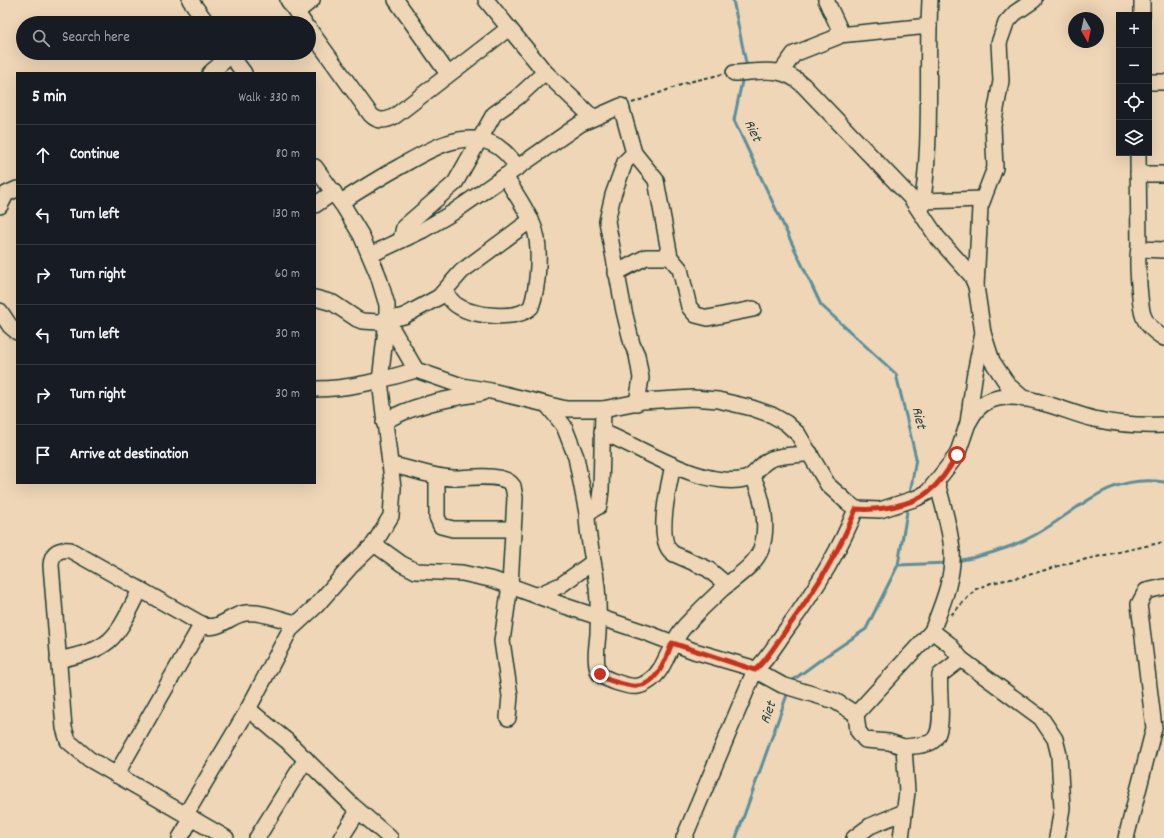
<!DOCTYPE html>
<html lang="en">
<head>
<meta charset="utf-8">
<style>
  body { margin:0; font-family:Dekko,sans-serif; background:#242831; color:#f1f3f6 }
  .controls { position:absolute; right:12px; top:12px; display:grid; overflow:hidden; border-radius:0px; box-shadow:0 4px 16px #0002 }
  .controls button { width:36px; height:36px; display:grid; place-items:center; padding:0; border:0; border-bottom:1px solid #363941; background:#171b24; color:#f1f3f6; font:20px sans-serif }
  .compass { position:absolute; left:1068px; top:12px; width:36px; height:36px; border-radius:50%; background:#171b24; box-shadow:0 4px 16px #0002; rotate:171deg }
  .stop { position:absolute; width:12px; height:12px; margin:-9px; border:3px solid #c8321e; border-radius:50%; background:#fff }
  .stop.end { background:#c8321e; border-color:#fff; box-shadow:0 1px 4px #0008 }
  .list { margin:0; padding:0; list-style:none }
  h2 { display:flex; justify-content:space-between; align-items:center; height:52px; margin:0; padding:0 16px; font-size:17px }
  h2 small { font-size:13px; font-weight:400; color:#9ea1a6 }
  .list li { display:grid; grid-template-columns:26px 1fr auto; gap:12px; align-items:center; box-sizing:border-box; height:60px; padding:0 16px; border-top:1px solid #363941 }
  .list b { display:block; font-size:15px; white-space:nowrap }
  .list em { font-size:13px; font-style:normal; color:#9ea1a6 }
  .icon { flex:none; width:22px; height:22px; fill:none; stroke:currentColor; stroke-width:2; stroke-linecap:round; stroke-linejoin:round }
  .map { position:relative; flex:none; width:1164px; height:838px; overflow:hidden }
  .search { position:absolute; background:#171b24; box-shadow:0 4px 16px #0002; left:16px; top:16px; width:300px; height:44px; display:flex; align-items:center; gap:10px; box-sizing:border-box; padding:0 14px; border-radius:22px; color:#9ea1a6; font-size:15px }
  .panel { position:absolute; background:#171b24; box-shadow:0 4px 16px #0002; left:16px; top:72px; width:300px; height:412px; border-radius:0px }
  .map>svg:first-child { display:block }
</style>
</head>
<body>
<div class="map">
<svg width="1164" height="838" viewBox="0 0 1164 838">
  <rect width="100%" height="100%" fill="#eed6b6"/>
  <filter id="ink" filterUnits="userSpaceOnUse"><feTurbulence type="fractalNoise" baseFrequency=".025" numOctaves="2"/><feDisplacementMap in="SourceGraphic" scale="8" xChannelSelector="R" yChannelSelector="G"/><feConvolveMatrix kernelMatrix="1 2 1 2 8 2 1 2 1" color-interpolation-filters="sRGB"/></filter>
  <g filter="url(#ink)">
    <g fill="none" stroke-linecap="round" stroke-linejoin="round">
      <!-- stream -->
      <g stroke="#5a8f9c" stroke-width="3">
        <path d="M733 0 746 63 745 69"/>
        <path d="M743 76 734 120 821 305 896 374 916 458 910 494"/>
        <path d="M957 561C984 556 1011 548 1035 535 1078 511 1108 473 1164 482"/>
        <path d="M898 565 948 563"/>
        <path d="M792 683 793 680 823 658 866 629 898 565 908 506"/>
        <path d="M736 838 788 692"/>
      </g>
      <!-- minor casing -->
      <g stroke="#1f3d34" stroke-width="18">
        <g id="minor">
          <path d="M190 0 207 23"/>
          <path d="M288 0 304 23"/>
          <path d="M396 0 448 74"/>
          <path d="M486 0 545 72 592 117"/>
          <path d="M297 12 312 0"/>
          <path d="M1142 15V0"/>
          <path d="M309 29 371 115C378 122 386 121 395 116L509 28"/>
          <path d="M839 35 929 26"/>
          <path d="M229 53 244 73"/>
          <path d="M781 72 794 54 837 37 839 28 826 0"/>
          <path d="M210 73 231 55"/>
          <path d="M734 73C762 72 781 65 803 85L911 198 937 237 971 275 976 286 983 333 992 361 1008 385 1024 399"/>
          <path d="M1149 82H1164"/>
          <path d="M634 153 656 180 670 257 680 269 689 307 696 315 708 318 753 309"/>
          <path d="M1138 153 1139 249C1136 256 1140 306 1143 315 1146 325 1156 333 1164 338"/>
          <path d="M1138 174H1164"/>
          <path d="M923 201 983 199"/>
          <path d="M341 202C360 190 379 178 399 167 426 152 459 130 491 143 503 148 510 158 518 167"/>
          <path d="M315 205 334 192"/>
          <path d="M0 206 6 194 17 189"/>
          <path d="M921 212C933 142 926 70 930 0"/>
          <path d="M401 240 404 227 455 183 494 114 518 97 545 72"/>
          <path d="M1139 249 1164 250"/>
          <path d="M370 255 423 230 452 213 580 124 621 106 634 153 625 162 613 195 607 221 624 311 632 344 637 355 641 378 637 403"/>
          <path d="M616 273 646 257H670"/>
          <path d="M976 286 980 207 995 168 993 126 1001 81 999 43 1006 23 1015 13 1034 0"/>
          <path d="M445 292C449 297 452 303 458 306 473 316 517 321 531 307 538 288 542 244 533 225 526 208 514 192 505 176"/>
          <path d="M315 298 333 303 357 319 362 321 379 322 404 316 439 297 462 271 531 220"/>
          <path d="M0 311 10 326 17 332"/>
          <path d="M387 320 416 370 462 386 491 391 566 409H603L643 401 693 398 718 400 752 408 772 415 786 423 798 434 828 485 847 502 856 509 880 510 917 498 928 492 957 455 968 423 974 378 983 333"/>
          <path d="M315 389C350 389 383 380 416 370"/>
          <path d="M548 406 564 426 576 457 587 513"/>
          <path d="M603 409 601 490 599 506 587 513C587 531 590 544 593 561 598 584 599 611 598 634 597 646 594 661 599 673 602 679 630 688 638 686 641 686 646 683 649 681 666 670 669 643 685 626 696 614 708 602 721 590 734 578 755 566 761 549 769 527 763 496 752 476"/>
          <path d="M384 422C413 404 449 399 482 393"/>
          <path d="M969 422C973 414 978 406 987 402 1015 386 1064 412 1094 419 1116 424 1141 426 1164 425"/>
          <path d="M602 432C641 447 702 489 745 479 756 476 760 463 771 459 784 454 797 456 810 453"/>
          <path d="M390 465C412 468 433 478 454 478 469 478 504 472 513 486L515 498 510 585 502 641 510 696 508 718"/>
          <path d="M673 465C669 485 654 543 674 554L708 569 727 585"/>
          <path d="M437 477V517L441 526 453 529H513"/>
          <path d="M937 483C943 505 950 527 952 550 954 578 942 605 932 631L949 644 961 659 1041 718 1055 739 1059 755 1062 808 1057 838"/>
          <path d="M374 544 402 564 416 571 462 573 494 580 565 606 647 633 694 651 749 667 782 685 835 701 856 714 858 731 865 740 889 742 904 747 907 792 901 838"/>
          <path d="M538 595 561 585 593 562"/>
          <path d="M58 660C114 648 115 640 140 590"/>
          <path d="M248 709 287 741 352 805 390 838"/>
          <path d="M856 714 932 631"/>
          <path d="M904 747C912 746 922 746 929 743 948 736 937 692 940 675L961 659"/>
          <path d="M116 775 202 624"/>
          <path d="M186 814 246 713 290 630 316 606 351 566 374 544 391 516 393 488 380 381 387 320V305L378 275 361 235 344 207 315 167"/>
          <path d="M180 838 192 818"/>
          <path d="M226 838 89 759 68 741 64 728 51 565C52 553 58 549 70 550L205 626C221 630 231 614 246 613 262 611 281 620 297 623"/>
          <path d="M257 838 306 759"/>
          <path d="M341 838 358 811"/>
          <path d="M684 838 755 670C768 659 776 644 786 630 814 592 839 553 856 509"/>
          <path d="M854 838 870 826 904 812"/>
          <path d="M1126 838 1154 728 1139 604 1146 591 1164 587"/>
        </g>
      </g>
      <!-- path -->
      <g stroke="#1f3d34" stroke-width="2" stroke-dasharray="4 3" stroke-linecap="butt">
        <path d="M632 103 689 82 723 74"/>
        <path d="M951 615 976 589 991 583 1025 576 1069 563 1164 542"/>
      </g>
      <!-- minor -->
      <use href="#minor" stroke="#eed6b6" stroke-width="15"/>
    </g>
  </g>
  <g fill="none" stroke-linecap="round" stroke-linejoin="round" filter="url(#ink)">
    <!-- route -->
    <path stroke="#c8321e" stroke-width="5" d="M600 674C604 680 612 681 619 683 624 684 631 687 637 686 658 685 666 658 672 643L755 670C768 659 776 644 786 630 814 592 839 553 856 509 877 511 911 506 928 492 940 483 950 468 957 455"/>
  </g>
  <g text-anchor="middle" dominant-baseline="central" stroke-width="3" stroke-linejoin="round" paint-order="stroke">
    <!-- water labels -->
    <g font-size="15" font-style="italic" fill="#294b45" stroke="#eed6b6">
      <text transform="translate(752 131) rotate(65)">Riet</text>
      <text transform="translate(918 418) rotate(76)">Riet</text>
      <text transform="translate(769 713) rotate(-70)">Riet</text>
    </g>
  </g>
</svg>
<div class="controls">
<button>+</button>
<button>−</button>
<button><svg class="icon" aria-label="locate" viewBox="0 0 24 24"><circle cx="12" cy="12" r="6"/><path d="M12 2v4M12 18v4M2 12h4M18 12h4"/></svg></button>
<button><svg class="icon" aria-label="layers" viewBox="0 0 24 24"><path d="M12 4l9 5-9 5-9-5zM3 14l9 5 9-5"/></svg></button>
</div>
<svg class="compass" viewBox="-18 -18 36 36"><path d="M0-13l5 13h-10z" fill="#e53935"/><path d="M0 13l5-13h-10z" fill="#9ea1a6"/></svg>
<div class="stop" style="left:957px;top:455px"></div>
<div class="stop end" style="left:600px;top:674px"></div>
<div class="search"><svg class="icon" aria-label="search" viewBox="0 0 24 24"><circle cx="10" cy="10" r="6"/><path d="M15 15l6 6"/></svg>Search here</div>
<section class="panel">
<h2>5 min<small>Walk · 330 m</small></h2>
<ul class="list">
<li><svg class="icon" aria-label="ahead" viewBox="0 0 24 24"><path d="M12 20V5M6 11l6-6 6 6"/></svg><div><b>Continue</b></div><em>80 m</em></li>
<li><svg class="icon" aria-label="left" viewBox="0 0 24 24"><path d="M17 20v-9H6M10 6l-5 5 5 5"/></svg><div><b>Turn left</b></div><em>130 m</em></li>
<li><svg class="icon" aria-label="right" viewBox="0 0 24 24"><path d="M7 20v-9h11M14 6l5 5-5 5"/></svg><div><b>Turn right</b></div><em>60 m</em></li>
<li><svg class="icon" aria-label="left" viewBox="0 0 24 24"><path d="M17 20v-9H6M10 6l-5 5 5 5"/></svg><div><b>Turn left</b></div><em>30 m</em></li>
<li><svg class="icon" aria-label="right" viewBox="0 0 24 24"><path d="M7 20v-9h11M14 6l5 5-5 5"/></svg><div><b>Turn right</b></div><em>30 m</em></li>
<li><svg class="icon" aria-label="arrive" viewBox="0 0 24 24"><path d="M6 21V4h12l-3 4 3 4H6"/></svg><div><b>Arrive at destination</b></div></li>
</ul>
</section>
</div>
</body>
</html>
